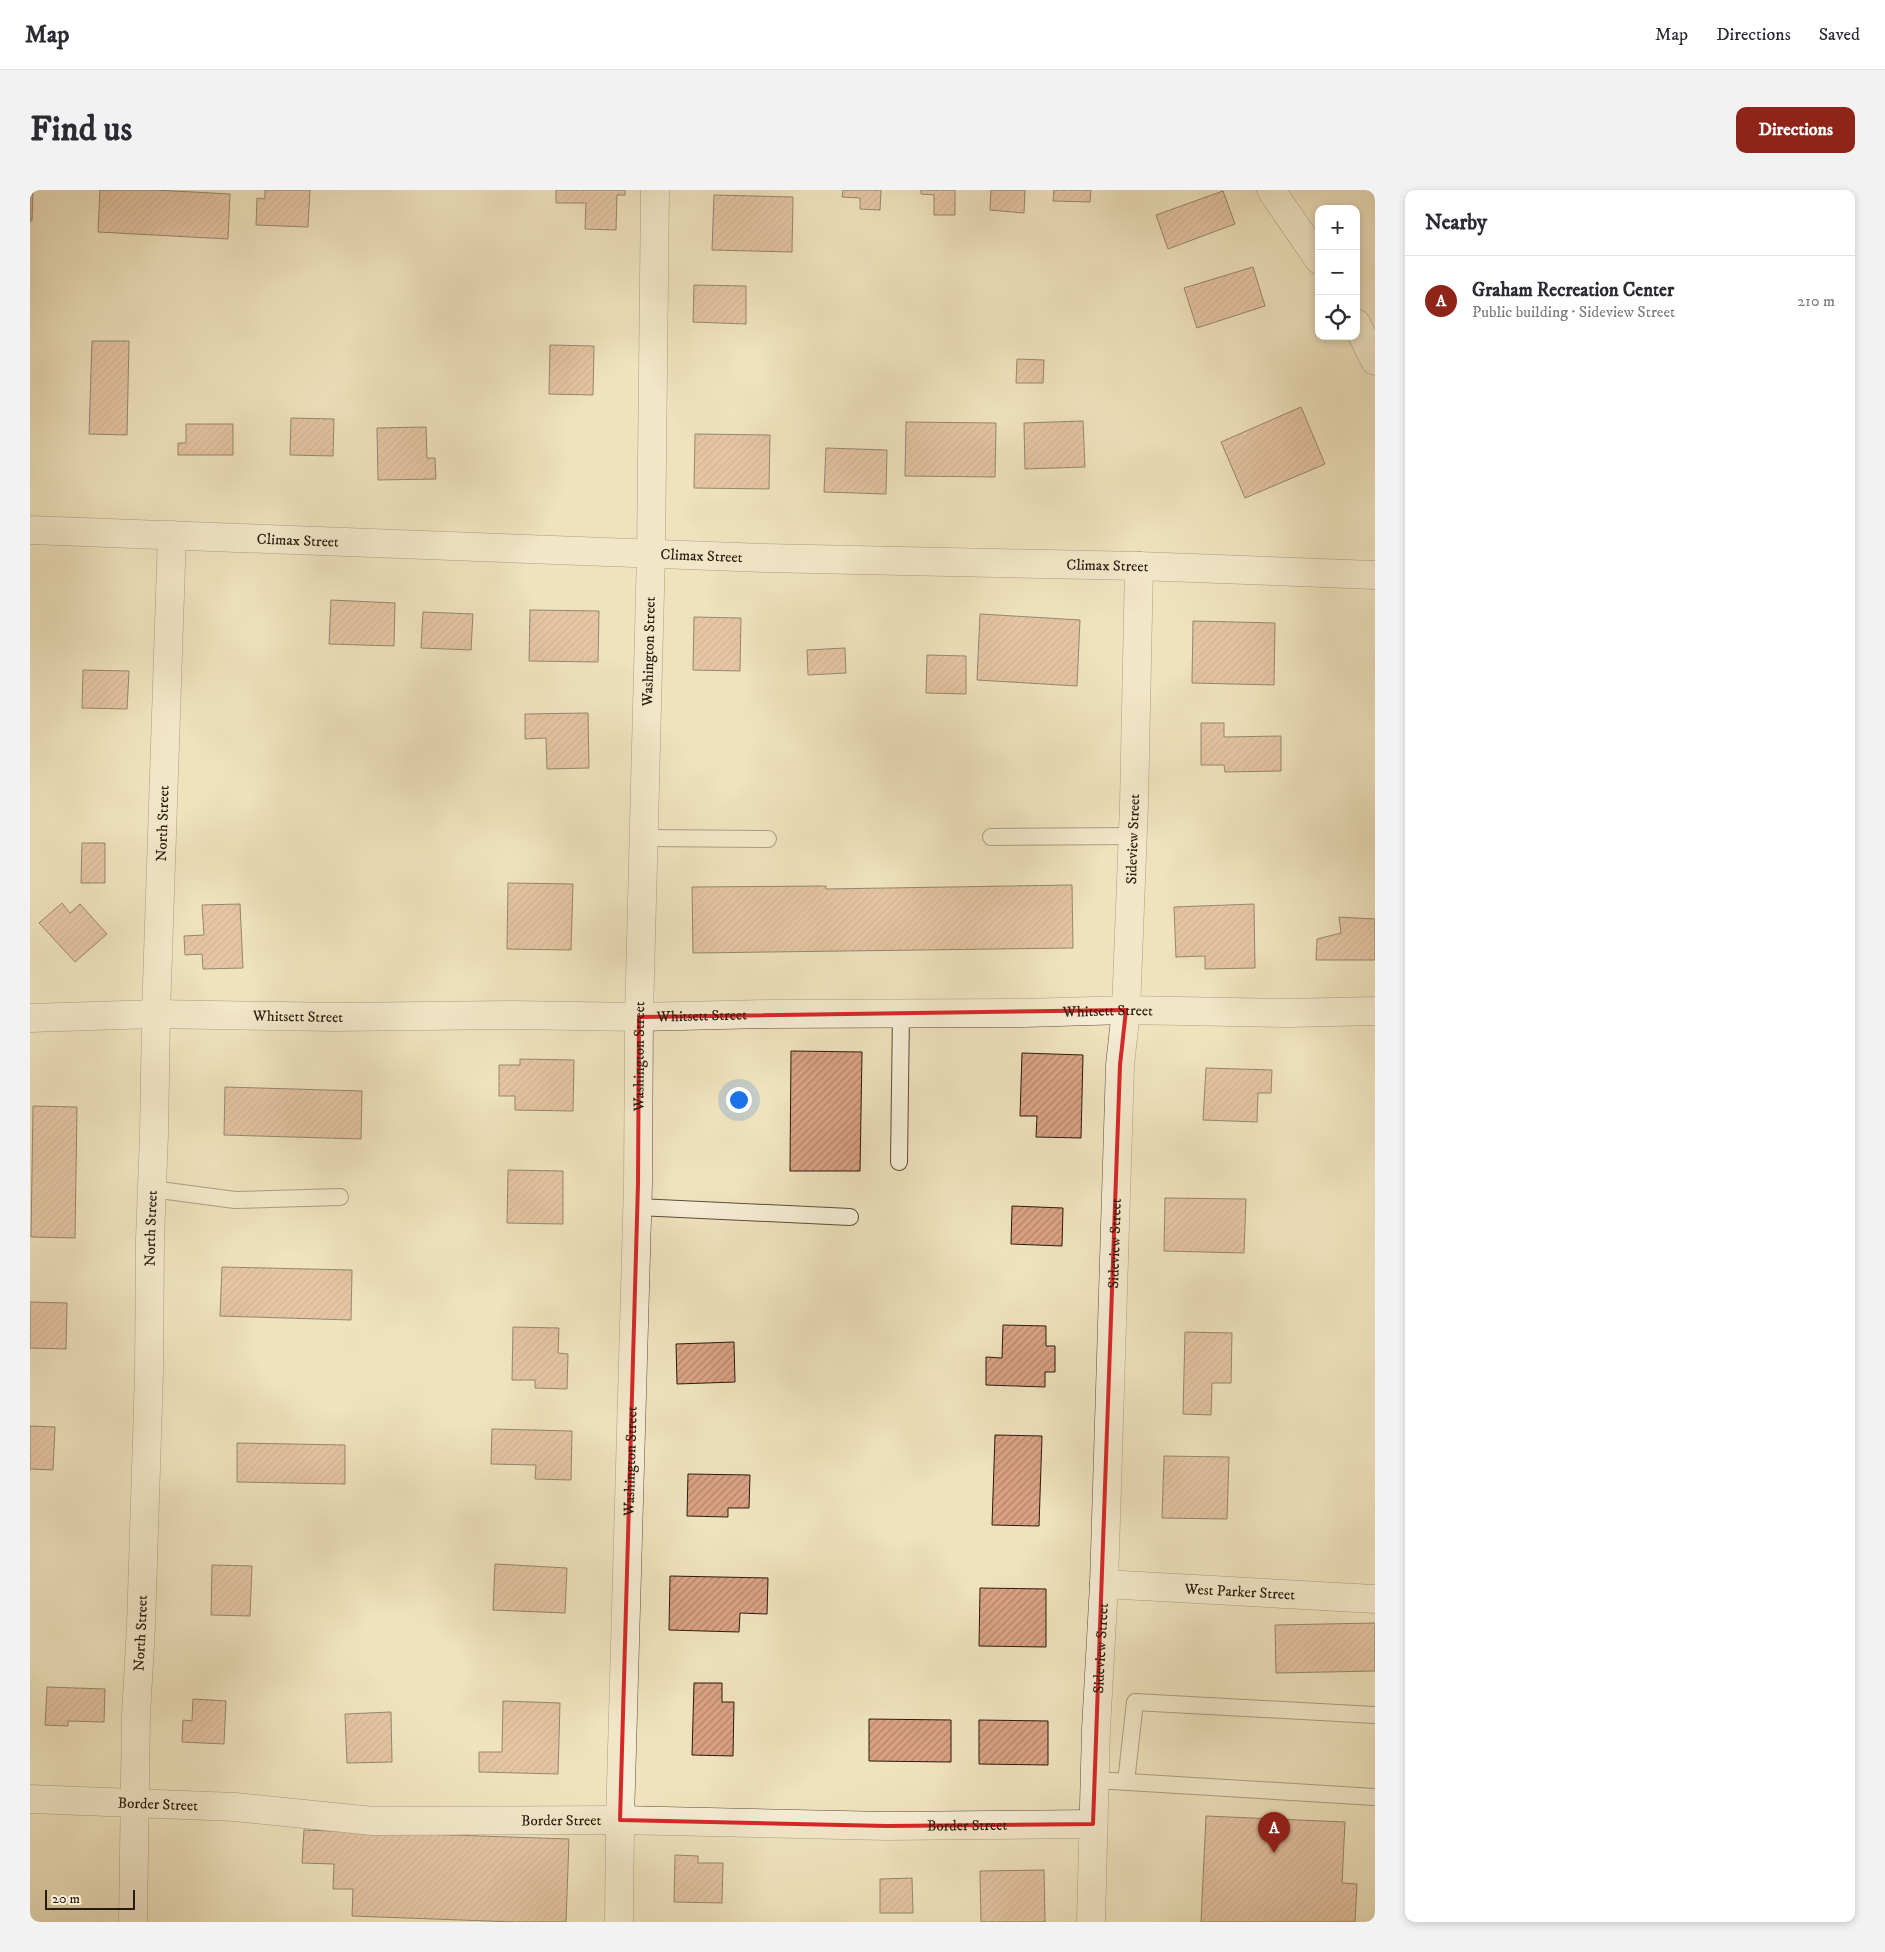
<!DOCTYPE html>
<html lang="en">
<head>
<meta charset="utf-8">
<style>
  body { margin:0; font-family:"IM FELL DW Pica",serif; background:#f2f2f3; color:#2b2b33 }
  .controls { position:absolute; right:15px; top:15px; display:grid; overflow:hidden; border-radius:10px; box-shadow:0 2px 8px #0003 }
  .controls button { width:45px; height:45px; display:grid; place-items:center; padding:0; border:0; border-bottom:1px solid #e1e1e2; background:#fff; color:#2b2b33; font:25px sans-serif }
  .scale { position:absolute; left:15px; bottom:12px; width:90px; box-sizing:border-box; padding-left:5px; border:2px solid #281b0e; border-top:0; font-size:14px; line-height:18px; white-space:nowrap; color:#281b0e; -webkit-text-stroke:4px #f5ecd4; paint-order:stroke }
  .you { position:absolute; left:708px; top:909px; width:18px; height:18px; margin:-12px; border:4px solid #fff; border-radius:50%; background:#1a73e8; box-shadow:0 0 0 8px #1a73e833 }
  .badge { display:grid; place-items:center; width:32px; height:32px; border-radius:50%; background:#8f2418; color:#fff; font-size:16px; font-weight:700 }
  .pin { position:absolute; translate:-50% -41px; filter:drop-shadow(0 1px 2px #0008) }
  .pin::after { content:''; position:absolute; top:26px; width:18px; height:15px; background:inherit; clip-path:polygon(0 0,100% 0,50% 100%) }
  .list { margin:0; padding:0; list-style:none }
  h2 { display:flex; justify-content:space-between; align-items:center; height:65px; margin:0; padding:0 20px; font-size:21px }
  h2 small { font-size:16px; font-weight:400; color:#7c7c81 }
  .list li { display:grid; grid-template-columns:32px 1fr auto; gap:15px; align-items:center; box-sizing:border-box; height:90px; padding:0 20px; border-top:1px solid #e1e1e2 }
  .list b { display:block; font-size:19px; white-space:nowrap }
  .list p { margin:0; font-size:16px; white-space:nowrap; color:#7c7c81 }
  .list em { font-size:16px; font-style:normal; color:#7c7c81 }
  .icon { flex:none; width:28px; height:28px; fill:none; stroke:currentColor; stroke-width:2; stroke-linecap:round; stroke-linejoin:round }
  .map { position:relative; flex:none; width:1345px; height:1732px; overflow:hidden; border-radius:10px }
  header { display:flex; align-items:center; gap:30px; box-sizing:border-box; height:70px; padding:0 25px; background:#fff; border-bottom:1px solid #e1e1e2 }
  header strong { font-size:24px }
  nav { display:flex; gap:28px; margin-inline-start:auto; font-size:18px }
  .intro { display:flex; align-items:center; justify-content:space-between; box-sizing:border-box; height:120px; padding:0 30px }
  h1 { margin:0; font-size:35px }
  .button { padding:12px 22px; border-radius:10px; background:#8f2418; color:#fff; font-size:18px; font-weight:700 }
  main { display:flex; gap:30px; padding:0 30px }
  aside { flex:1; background:#fff; border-radius:10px; box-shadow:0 2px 8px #0003 }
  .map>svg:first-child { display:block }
</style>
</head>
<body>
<header>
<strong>Map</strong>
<nav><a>Map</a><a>Directions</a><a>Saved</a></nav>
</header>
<div class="intro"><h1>Find us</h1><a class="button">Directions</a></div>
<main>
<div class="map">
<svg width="1345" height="1732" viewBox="0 0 1345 1732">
  <defs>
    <pattern id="building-hatch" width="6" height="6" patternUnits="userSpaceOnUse" patternTransform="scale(1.25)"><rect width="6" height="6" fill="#daa283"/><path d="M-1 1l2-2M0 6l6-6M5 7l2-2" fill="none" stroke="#b1836a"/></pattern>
  </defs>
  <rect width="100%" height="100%" fill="#efe2bd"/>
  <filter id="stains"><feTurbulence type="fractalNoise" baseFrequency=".004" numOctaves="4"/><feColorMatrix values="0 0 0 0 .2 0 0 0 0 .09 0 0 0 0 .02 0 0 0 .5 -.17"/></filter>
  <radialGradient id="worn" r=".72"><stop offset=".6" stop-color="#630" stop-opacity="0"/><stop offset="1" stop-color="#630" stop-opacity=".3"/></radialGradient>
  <!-- building -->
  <g fill="url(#building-hatch)" stroke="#281b0e">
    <path d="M0 0H3L2 31H0Z"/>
    <path d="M70 0H125L200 4 198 49 68 42Z"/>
    <path d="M235 0H280L278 37 226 35 227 8 235 9Z"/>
    <path d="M526 0H595V5H587L586 40 555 39 556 13H526Z"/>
    <path d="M813 0H851L850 20 830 19V8L812 7Z"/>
    <path d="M891 0H925V25H904V5L891 4Z"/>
    <path d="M961 0H995L994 23 960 20Z"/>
    <path d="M1024 0H1061L1060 12 1023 11Z"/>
    <path d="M1193 1 1205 34 1138 59 1126 25Z"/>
    <path d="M684 5 763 7 762 62 682 60Z"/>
    <path d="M1223 77 1235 116 1167 138 1154 98Z"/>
    <path d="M664 95 716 96V134L663 132Z"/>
    <path d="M62 151H99L97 245 59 244Z"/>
    <path d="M520 155 564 156 563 205 519 204Z"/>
    <path d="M987 169 1014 170 1013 193H986Z"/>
    <path d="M1271 217 1295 274 1215 308 1191 252Z"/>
    <path d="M261 228 304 229 303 266 260 265Z"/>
    <path d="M1053 231 1055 277 995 279 994 233Z"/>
    <path d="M876 232 966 233 965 287 875 286Z"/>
    <path d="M156 234H203V265H148V253H156Z"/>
    <path d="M396 237 397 268H405L406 289 348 290 347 238Z"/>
    <path d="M665 244 740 245 739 299 664 298Z"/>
    <path d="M796 258 857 260 856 304 794 302Z"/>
    <path d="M301 410 365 413 364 456 299 454Z"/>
    <path d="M500 420 569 421 568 472 499 471Z"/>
    <path d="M393 422 443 424 441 460 391 458Z"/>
    <path d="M950 424 1050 430 1047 496 947 490Z"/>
    <path d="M664 427 711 428 710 481 663 480Z"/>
    <path d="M1163 431 1245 433 1244 495 1162 493Z"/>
    <path d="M815 458 816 483 778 485 777 460Z"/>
    <path d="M897 465 936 466V504L896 503Z"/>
    <path d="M53 480 99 481 97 519 52 518Z"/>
    <path d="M558 523 559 578 517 579 516 548 495 549V524Z"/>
    <path d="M1171 533H1194V547L1251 546V581L1195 582 1194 575H1171Z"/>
    <path d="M52 653H75V693H51Z"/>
    <path d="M478 693 543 694 541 760 477 759Z"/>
    <path d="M1042 695 1043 758 663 763 662 697 796 696V699Z"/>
    <path d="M32 713 40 723 50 714 77 744 45 772 9 733Z"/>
    <path d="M210 714 213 778 173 779 172 764 155 765 154 746 174 745 172 715Z"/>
    <path d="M1224 714 1225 778 1175 779V766L1146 767 1144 717Z"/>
    <path d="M1309 727 1345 729V770H1286L1287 749 1311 743Z"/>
    <path d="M761 861 832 862 830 981H760Z"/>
    <path d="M992 863 1053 865 1051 948 1006 947 1007 926H990Z"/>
    <path d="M490 869 544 870 543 921 485 920V906H469V875H490Z"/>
    <path d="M1176 878 1242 880 1241 903H1228L1227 932 1173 930Z"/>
    <path d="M195 897 332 901 331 949 194 945Z"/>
    <path d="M3 916 47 917 45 1048 1 1047Z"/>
    <path d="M478 980 533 981V1034L477 1033Z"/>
    <path d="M1135 1008 1216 1009 1214 1063 1134 1061Z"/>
    <path d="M982 1016 1033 1018 1032 1056 981 1054Z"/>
    <path d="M192 1077 322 1080 321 1130 190 1126Z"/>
    <path d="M0 1112 37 1113 36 1159 0 1158Z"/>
    <path d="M973 1135 1016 1136V1156H1025V1182H1015V1197L956 1195V1167L972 1168Z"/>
    <path d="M483 1137 529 1138 528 1163 538 1164 537 1199 505 1198V1190H482Z"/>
    <path d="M1155 1142 1202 1143 1201 1193H1182L1181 1225 1153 1224Z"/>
    <path d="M704 1152 705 1192 647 1194 646 1154Z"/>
    <path d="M0 1236 25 1237 23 1280 0 1279Z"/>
    <path d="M462 1239 542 1241 541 1290 505 1289 506 1275 461 1274Z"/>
    <path d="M965 1245 1012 1246 1009 1336 962 1335Z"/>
    <path d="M207 1253 315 1255V1294L207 1292Z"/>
    <path d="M1134 1266 1199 1267 1197 1329 1132 1328Z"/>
    <path d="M658 1284 720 1285 719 1318H698V1327L657 1326Z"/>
    <path d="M465 1374 537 1378 535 1423 463 1420Z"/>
    <path d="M182 1375 222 1376 220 1426 181 1425Z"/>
    <path d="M640 1386 738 1388 737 1424 710 1423 709 1442 639 1440Z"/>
    <path d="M950 1398 1016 1399V1457L949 1456Z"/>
    <path d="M1345 1433V1481L1246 1483 1245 1435Z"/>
    <path d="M664 1493H692V1512H704L703 1566 662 1565Z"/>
    <path d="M17 1497 75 1499 74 1532 38 1531V1536L15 1535Z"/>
    <path d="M163 1509 196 1511 194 1554 152 1552 153 1530 162 1531Z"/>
    <path d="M473 1511 530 1513 528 1584 449 1582V1562H472Z"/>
    <path d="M361 1522 362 1572 317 1573 315 1524Z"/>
    <path d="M839 1529 921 1530V1572L839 1571Z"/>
    <path d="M949 1530 1018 1531V1575L949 1574Z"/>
    <path d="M1176 1626 1315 1632 1312 1693 1327 1694 1325 1732H1171Z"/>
    <path d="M274 1640 539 1649 536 1732H485L322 1726 323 1699H303L304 1674 272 1673Z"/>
    <path d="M645 1665 668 1666V1673H693L692 1713 644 1712Z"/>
    <path d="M1014 1680 1015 1732H951L950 1681Z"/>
    <path d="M882 1688 883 1723H850V1689Z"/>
  </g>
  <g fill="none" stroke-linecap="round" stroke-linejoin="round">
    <!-- service casing -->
    <g stroke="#5a4d3a" stroke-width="18">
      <g id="service">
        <path d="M961 647 1102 646"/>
        <path d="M614 648 738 649"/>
        <path d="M869 972 871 823"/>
        <path d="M122 999 205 1010 310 1007"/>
        <path d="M608 1017 820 1027"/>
        <path d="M1065 1590 1345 1607"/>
        <path d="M1096 1592 1105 1512 1345 1525"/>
      </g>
    </g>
    <!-- minor casing -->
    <g stroke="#5a4d3a" stroke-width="29">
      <g id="minor">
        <path id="s1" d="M0 340 734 368 1109 376 1345 385"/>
        <path id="s2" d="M0 828 126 824 307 827 481 825 609 827 738 824 994 823 1096 820 1259 823 1345 821"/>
        <path id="s3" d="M1074 1394 1345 1409"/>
        <path id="s4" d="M0 1609 205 1617 343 1631 590 1630 857 1636 1063 1634"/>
        <path id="s5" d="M103 1732 106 1525 111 1436 119 1183 120 1049 124 945 126 824 142 345"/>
        <path id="s6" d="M1061 1732 1066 1539 1074 1394 1090 875 1096 820 1104 614 1109 376"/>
      </g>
    </g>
    <!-- tertiary casing -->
    <g stroke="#5a4d3a" stroke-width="29">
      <g id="tertiary">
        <path d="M1241 0 1289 70"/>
        <path d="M1326 133 1345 171"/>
        <path id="s7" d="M589 1732 590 1630 608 993 609 827 621 363 625 0"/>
      </g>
    </g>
    <!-- service -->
    <use href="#service" stroke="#f5ecd4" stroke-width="16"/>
    <!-- minor -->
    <use href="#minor" stroke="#f5ecd4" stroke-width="28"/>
    <!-- tertiary -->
    <use href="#tertiary" stroke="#f5ecd4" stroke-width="28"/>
  </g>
  <!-- marked area -->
  <path d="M0 0H1345V1732H0ZM1096 820 1090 875 1063 1634 857 1636 590 1630 608 993 609 827Z" fill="#efe2bd" fill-opacity=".55" fill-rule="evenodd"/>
  <path fill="none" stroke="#d62828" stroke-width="4" stroke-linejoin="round" d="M1096 820 1090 875 1063 1634 857 1636 590 1630 608 993 609 827Z"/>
  <g text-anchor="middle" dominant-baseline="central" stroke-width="4" stroke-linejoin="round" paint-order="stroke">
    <!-- street labels -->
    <g font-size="15" fill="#281b0e" stroke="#f5ecd4">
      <text stroke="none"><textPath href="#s1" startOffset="268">Climax Street</textPath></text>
      <text stroke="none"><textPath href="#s1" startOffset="672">Climax Street</textPath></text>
      <text stroke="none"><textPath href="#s1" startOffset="1078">Climax Street</textPath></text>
      <text stroke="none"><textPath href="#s7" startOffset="1271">Washington Street</textPath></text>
      <text stroke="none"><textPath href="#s5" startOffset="1099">North Street</textPath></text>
      <text stroke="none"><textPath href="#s6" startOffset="1084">Sideview Street</textPath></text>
      <text stroke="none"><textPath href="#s2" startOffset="1078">Whitsett Street</textPath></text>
      <text stroke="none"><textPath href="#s2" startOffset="672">Whitsett Street</textPath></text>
      <text stroke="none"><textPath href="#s2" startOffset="268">Whitsett Street</textPath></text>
      <text stroke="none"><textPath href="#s7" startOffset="866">Washington Street</textPath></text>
      <text stroke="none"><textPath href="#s5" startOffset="694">North Street</textPath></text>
      <text stroke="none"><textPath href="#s6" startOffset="679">Sideview Street</textPath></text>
      <text stroke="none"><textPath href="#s7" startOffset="461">Washington Street</textPath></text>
      <text stroke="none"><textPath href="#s3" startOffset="136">West Parker Street</textPath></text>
      <text stroke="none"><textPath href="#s5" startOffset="289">North Street</textPath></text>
      <text stroke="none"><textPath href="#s6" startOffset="274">Sideview Street</textPath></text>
      <text stroke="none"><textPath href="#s4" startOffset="128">Border Street</textPath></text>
      <text stroke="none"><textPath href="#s4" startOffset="532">Border Street</textPath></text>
      <text stroke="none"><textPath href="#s4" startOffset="938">Border Street</textPath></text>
    </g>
  </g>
  <rect width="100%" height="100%" filter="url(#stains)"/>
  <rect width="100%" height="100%" fill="url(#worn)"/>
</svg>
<div class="controls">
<button>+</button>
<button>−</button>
<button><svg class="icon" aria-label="locate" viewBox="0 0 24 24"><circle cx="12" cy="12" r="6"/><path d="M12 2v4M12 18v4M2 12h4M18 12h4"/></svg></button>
</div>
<div class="scale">20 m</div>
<div class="you"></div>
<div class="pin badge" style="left:1244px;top:1663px">A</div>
</div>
<aside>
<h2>Nearby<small></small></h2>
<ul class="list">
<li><span class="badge">A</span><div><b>Graham Recreation Center</b><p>Public building · Sideview Street</p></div><em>210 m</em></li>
</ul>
</aside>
</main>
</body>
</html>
